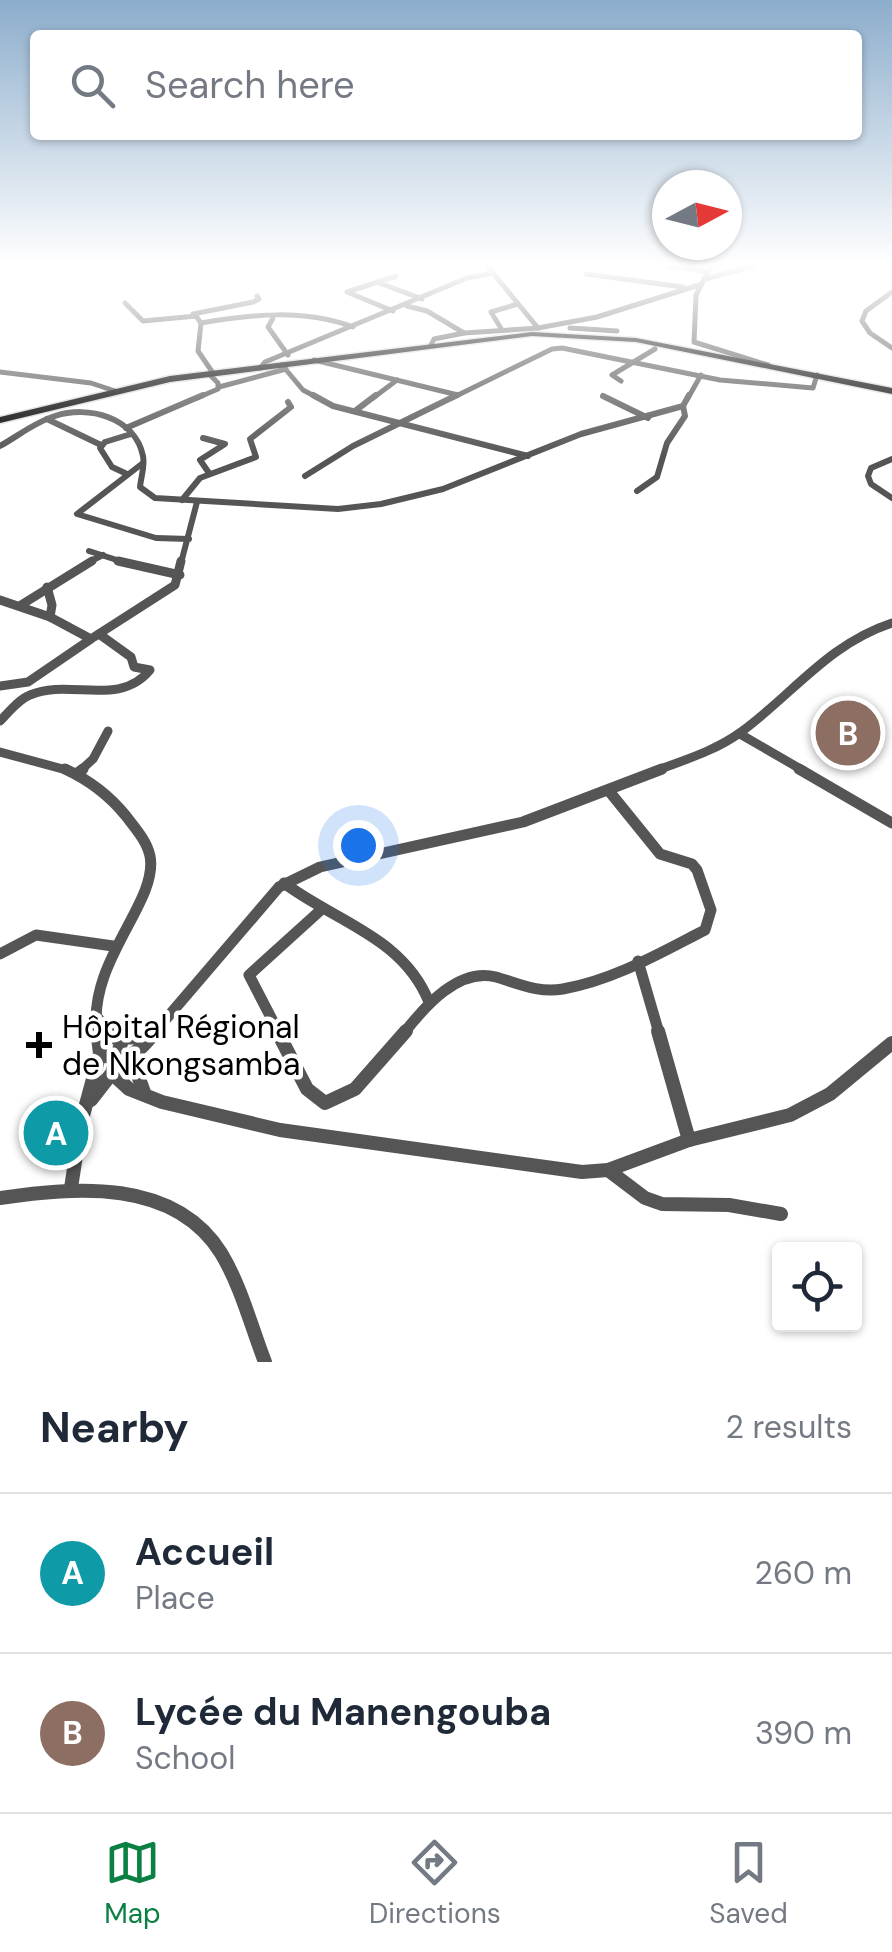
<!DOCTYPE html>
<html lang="en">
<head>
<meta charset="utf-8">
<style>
  body { margin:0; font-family:"DM Sans",sans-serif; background:#f6f6f7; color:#1f2937 }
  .controls { position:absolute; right:30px; bottom:30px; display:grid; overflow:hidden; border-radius:10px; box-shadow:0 2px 8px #0004 }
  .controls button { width:90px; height:90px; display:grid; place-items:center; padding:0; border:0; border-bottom:2px solid #e0e1e3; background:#fff; color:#1f2937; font:50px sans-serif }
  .compass { position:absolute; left:652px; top:170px; width:90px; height:90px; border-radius:50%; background:#fff; box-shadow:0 2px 8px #0004; rotate:83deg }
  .you { position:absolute; left:358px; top:845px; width:35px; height:35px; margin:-25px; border:8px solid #fff; border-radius:50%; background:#1a73e8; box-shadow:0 0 0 15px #1a73e833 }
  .badge { display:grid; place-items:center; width:65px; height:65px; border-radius:50%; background:#0b8043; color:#fff; font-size:32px; font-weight:700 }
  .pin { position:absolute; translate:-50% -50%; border:5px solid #fff; box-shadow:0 2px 10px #0006 }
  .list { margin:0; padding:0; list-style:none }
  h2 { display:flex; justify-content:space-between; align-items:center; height:130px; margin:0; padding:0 40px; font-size:42px }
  h2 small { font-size:32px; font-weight:400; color:#747a83 }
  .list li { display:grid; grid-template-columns:65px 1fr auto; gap:30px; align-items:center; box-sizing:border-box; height:160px; padding:0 40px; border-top:2px solid #e0e1e3 }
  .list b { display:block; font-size:38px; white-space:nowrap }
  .list p { margin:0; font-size:32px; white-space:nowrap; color:#747a83 }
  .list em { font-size:32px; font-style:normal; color:#747a83 }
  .icon { flex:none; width:55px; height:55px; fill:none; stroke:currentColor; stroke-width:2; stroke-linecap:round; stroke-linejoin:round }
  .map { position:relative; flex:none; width:892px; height:1362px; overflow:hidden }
  .search { position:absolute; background:#fff; box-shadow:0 2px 8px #0004; left:30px; right:30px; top:30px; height:110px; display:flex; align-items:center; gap:25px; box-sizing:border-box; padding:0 35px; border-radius:10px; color:#747a83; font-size:38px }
  .sheet { height:450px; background:#fff }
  nav { display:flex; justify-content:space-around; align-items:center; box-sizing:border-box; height:140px; border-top:2px solid #e0e1e3; background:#fff; font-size:28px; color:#747a83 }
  nav a { display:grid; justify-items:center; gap:5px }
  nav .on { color:#0b8043 }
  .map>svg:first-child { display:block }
</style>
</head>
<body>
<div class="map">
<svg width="892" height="1362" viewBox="0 0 892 1362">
  <rect width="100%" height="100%" fill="#fff"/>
  <!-- building -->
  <path fill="#c4c4c4" stroke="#999" stroke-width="2.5" d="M73 1111 66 1149 43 1152 46 1138H41L50 1113Z"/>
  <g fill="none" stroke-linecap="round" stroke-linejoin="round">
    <!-- highway casing -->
    <g stroke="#dbdbdb" stroke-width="3">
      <path id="highway" d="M532 332 636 338 892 388V394L636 342 532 336 170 382 0 423V417L170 376Z"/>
    </g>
    <!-- minor-far4 -->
    <g stroke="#555" stroke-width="5">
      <path d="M669 266 709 272"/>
      <path d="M711 266 696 295 694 342 768 365"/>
      <path d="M493 273 538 328"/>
      <path d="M586 274 683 287"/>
      <path d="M705 279 754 266"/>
      <path d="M377 282 422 299"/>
      <path d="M892 292 866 311 862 321 870 333 892 348"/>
      <path d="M125 303 143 321 196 316 201 323 198 351 213 373"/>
      <path d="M407 306 427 311 464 333 538 328 597 317 699 285"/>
      <path d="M393 311 347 292 396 276"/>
      <path d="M193 314 253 302 259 299 257 296"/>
      <path d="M273 318 268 327 288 355"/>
      <path d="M201 323C252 314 304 309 353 327"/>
      <path d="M570 328 617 331"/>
      <path d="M502 330 491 312 518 304"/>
      <path d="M431 345 434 339 464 333"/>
      <path d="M314 360 458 395"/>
      <path d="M282 365 303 390 318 398"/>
      <path d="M260 368 265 362 467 278 493 273 488 266"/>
      <path d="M0 372 91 383 115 391"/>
      <path d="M621 381 612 375 655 349"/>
      <path d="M219 387 286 369"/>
      <path d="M603 396 607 398"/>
      <path d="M197 398 218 389V383L209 374"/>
      <path d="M373 398 397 380"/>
      <path d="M452 398 552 349 562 348 720 380 813 388 817 375"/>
      <path d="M688 398 701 375"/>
    </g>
    <!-- minor-far3 -->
    <g stroke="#555" stroke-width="6">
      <path d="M313 395 333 406 528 456"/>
      <path d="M603 396 648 418"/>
      <path d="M355 411 376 395"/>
      <path d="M47 419 101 445"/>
      <path d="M126 428 203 395"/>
      <path d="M203 438 225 444 200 460 209 473"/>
      <path d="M0 446C18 436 35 422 55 416 88 405 135 417 143 456 145 466 141 477 140 487L155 498 338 509 381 504 443 489 581 434 683 406"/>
      <path d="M892 459 871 468 868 476 871 484 892 498"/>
      <path d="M143 463 77 514 156 538 189 539"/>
      <path d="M127 474 112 467 100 448 105 442 131 434"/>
      <path d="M305 476 353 446 457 395"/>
      <path d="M637 491 657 477 667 443 685 416 683 406 689 395"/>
      <path d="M182 500 200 478 256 457 250 439 291 407 288 402"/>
      <path d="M89 551 126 563"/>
      <path d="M87 563 103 555"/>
      <path d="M181 563 197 502"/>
    </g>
    <!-- minor-far2 -->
    <g stroke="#555" stroke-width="9">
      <path d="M118 561 180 575"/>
      <path d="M47 587 52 605 50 617"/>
      <path d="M0 600 50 617 91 639 28 682 0 686"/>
      <path d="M21 605 92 561"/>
      <path d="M94 637 175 585 181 561"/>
      <path d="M0 721C8 713 19 699 30 695 69 678 119 708 150 670L134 667 131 657 99 634"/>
      <path d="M740 734 804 771"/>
      <path d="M0 752 70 771"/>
      <path d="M80 771 93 759 108 731"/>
      <path d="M655 771C684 760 715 751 741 732 793 694 828 644 892 623"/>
    </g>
    <!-- minor-far1 -->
    <g stroke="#555" stroke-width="11">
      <path d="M65 769C89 780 109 795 126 816 135 828 147 841 150 856 159 902 87 961 97 1033"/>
      <path d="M799 769 892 823"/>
      <path d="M79 772 83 769"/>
      <path d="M284 883C336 922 403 937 429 1002"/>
      <path d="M0 954 36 935 113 946"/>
      <path d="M638 961 659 1033"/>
      <path d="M97 1017 111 1033"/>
      <path d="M154 1033 279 887 320 867 523 822 662 769"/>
      <path d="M279 1033 249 975 323 908"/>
      <path d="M404 1033C425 1006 459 967 496 977 520 984 538 993 563 989 614 980 660 953 705 930L711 910 697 870 692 864 660 854 609 791"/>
    </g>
    <!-- minor -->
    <g stroke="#555" stroke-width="14">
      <path d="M97 1031 100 1053C126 1067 140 1050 156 1031"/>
      <path d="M109 1031 115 1038 144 1037 149 1032"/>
      <path d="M277 1031 307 1089 325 1103 355 1089 406 1031"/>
      <path d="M658 1031 689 1140"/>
      <path d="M131 1056 145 1095"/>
      <path d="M114 1068 117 1078 129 1089 162 1102 280 1130 582 1172 608 1170 689 1140 790 1115 830 1094 892 1043"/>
      <path d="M91 1100 112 1073 122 1040"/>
      <path d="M608 1170 645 1198 662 1204 729 1205 781 1214"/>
      <path d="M71 1188 81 1123 100 1053"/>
      <path d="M0 1198C75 1187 174 1178 221 1253 241 1286 251 1326 265 1362"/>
    </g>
    <!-- highway -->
    <use href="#highway" fill="#000" fill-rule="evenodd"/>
  </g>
  <!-- sky -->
  <linearGradient id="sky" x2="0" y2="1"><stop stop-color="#8cadcc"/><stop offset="0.58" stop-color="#fff"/><stop offset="1" stop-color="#fff" stop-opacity="0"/></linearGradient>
  <rect width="892" height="456" fill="url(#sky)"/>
  <!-- markers -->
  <path fill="#000" stroke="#fff" stroke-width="4" d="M34 1030h10v10h10v10h-10v10h-10v-10h-10v-10h10z"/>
  <g text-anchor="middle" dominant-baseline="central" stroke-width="9" stroke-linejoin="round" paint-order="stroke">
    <!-- near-poi labels -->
    <g font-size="32" fill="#000" stroke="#fff" text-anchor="start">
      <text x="62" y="1027">Hôpital Régional<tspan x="62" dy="37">de Nkongsamba</tspan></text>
    </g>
  </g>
</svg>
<div class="controls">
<button><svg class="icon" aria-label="locate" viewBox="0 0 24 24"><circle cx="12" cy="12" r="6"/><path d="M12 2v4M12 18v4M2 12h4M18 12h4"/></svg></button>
</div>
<svg class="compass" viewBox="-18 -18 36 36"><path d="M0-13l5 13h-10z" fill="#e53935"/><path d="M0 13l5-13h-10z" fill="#747a83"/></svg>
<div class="you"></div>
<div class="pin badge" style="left:56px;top:1133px;background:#0f9aa8">A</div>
<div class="pin badge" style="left:848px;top:733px;background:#8d6e63">B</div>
<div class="search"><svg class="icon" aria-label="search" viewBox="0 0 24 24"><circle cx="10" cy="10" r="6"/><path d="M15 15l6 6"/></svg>Search here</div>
</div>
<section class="sheet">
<h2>Nearby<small>2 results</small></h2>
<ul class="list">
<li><span class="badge" style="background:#0f9aa8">A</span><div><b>Accueil</b><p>Place</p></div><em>260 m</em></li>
<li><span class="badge" style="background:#8d6e63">B</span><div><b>Lycée du Manengouba</b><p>School</p></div><em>390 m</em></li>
</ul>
</section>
<nav>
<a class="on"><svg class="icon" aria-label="map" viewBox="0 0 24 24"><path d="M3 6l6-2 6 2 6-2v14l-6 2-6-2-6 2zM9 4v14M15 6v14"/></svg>Map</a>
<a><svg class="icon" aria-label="directions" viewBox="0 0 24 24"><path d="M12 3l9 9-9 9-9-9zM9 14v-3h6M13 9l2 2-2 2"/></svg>Directions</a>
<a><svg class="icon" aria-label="saved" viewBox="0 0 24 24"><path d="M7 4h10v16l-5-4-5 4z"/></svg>Saved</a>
</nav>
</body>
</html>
